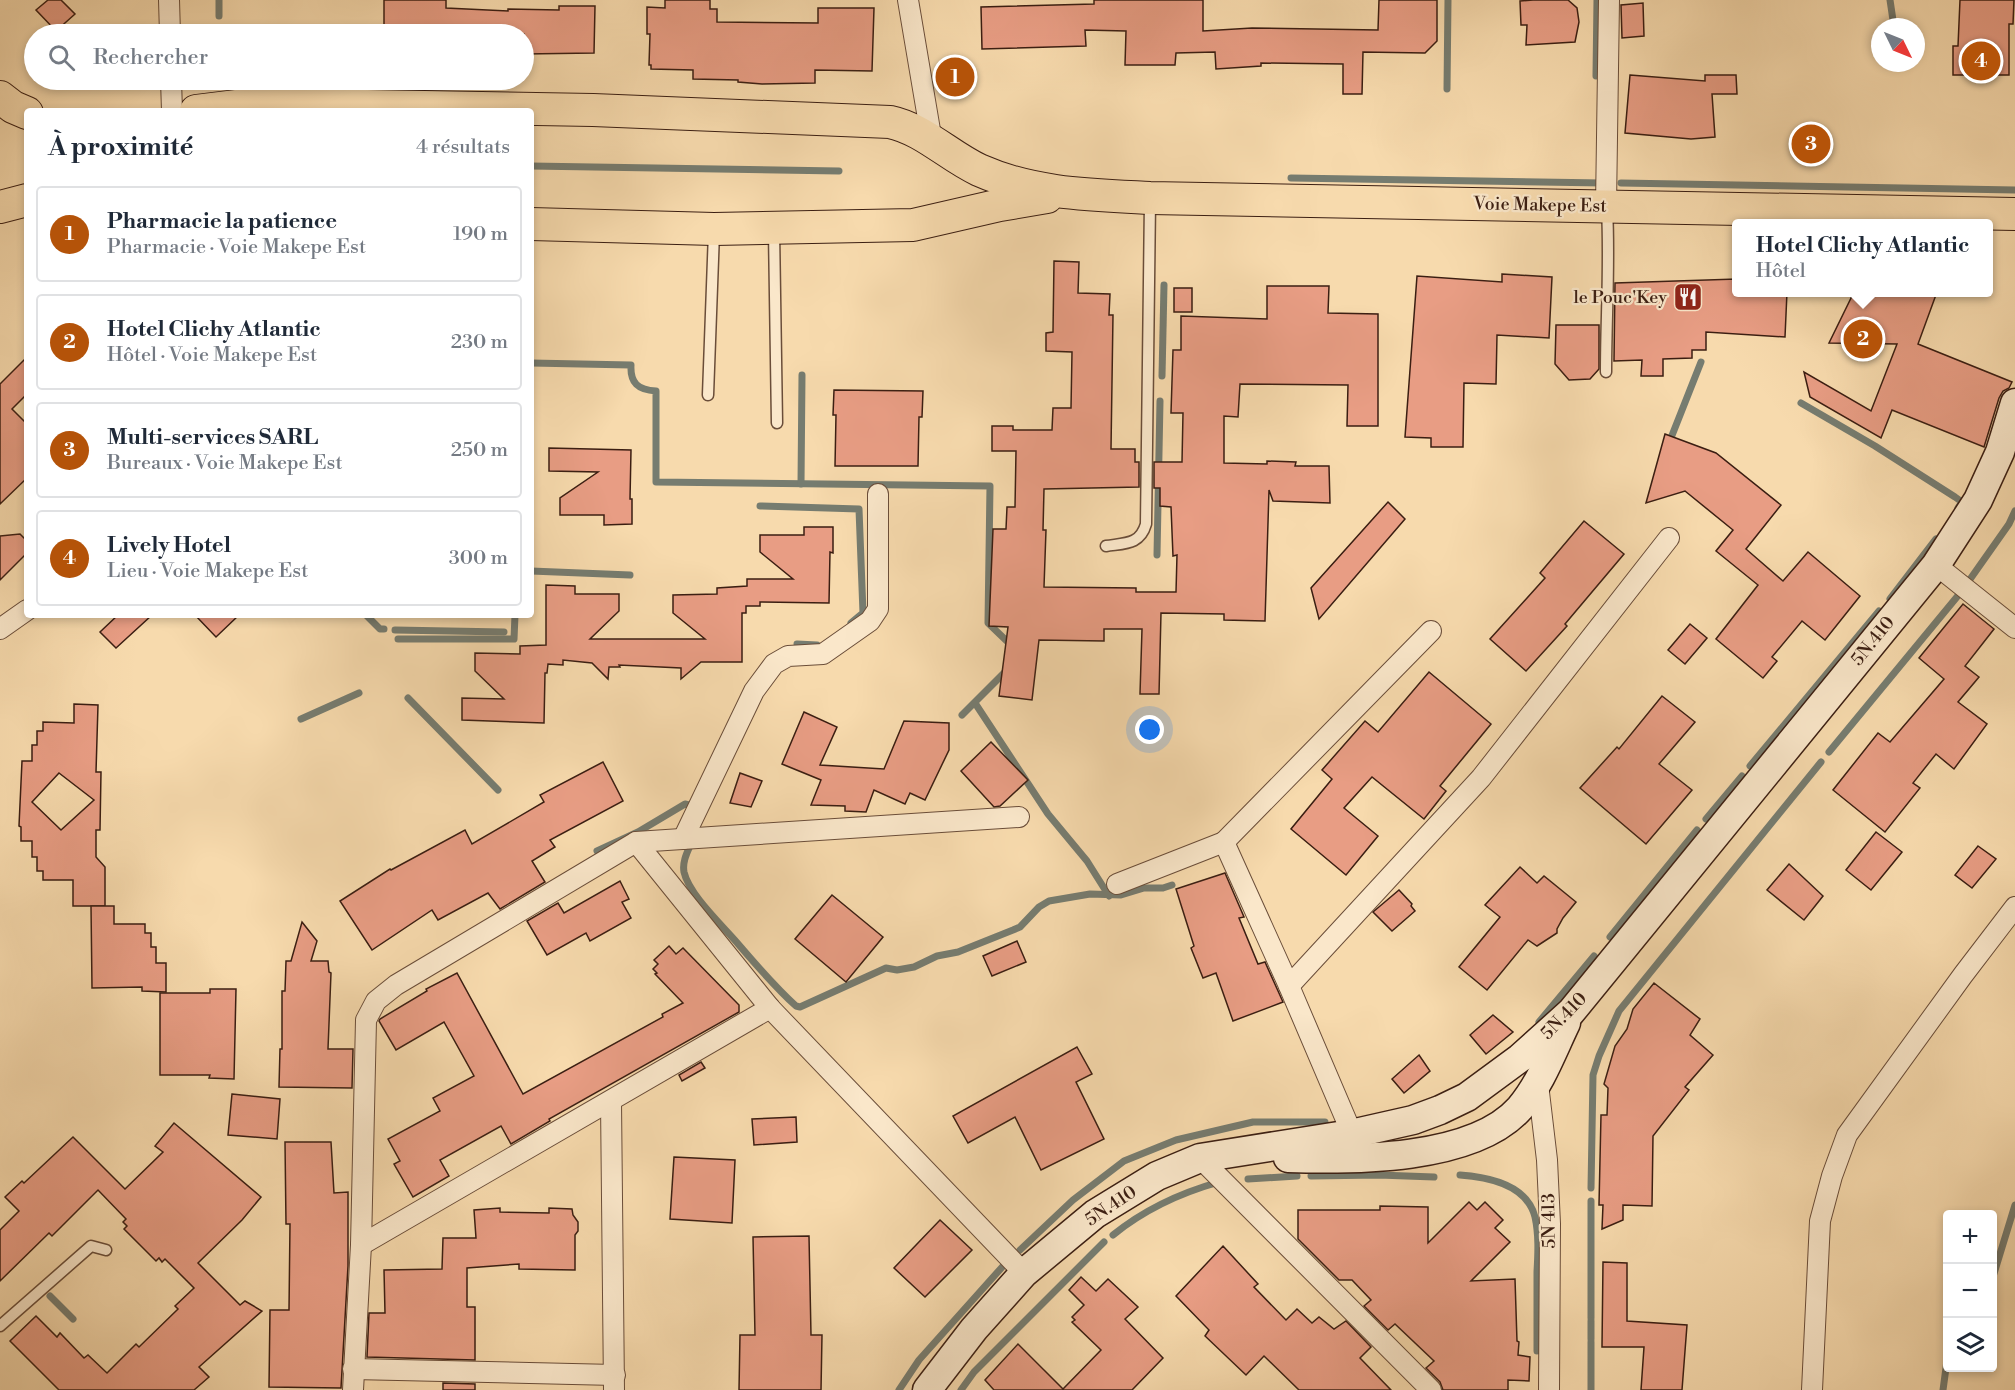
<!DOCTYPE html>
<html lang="fr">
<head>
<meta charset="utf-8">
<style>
  body { margin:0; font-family:"Libre Bodoni",serif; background:#f2f2f3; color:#1f2937 }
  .controls { position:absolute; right:18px; bottom:18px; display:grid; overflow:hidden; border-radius:6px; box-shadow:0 3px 9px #0003 }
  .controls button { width:54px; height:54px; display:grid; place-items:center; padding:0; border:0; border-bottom:2px solid #e0e1e3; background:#fff; color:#1f2937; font:30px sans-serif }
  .compass { position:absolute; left:1871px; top:18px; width:54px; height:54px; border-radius:50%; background:#fff; box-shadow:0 3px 9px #0003; rotate:133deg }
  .you { position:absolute; left:1150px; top:730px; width:21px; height:21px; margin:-15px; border:4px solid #fff; border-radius:50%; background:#1a73e8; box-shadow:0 0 0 9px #1a73e833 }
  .badge { display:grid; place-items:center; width:39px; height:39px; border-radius:50%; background:#b45309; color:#fff; font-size:20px; font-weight:700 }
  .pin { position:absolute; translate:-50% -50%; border:3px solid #fff; box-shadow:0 2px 6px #0006 }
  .popup { position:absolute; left:1732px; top:219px; width:261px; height:78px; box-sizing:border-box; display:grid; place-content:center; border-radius:6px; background:#fff; filter:drop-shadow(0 2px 4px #0005); font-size:20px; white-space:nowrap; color:#747a83 }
  .popup b { font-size:22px; color:#1f2937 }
  .popup::after { content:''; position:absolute; left:50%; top:100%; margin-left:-12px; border:12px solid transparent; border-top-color:#fff }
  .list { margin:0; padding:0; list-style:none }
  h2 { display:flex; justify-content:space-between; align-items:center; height:78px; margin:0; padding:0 24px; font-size:26px }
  h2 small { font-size:20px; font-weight:400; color:#747a83 }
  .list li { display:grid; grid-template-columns:39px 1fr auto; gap:18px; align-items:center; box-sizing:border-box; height:96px; margin:0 12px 12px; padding:0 12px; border:2px solid #e0e1e3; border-radius:6px }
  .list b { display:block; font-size:22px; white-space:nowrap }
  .list p { margin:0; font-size:20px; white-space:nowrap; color:#747a83 }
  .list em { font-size:20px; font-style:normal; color:#747a83 }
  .icon { flex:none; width:33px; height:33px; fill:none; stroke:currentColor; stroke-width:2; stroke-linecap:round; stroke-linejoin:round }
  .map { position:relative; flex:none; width:2015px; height:1390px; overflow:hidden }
  .search { position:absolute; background:#fff; box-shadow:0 3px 9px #0003; left:24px; top:24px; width:510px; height:66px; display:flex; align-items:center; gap:15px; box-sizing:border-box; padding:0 21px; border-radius:33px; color:#747a83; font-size:22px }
  .panel { position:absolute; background:#fff; box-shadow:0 3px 9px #0003; left:24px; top:108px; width:510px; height:510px; border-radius:6px }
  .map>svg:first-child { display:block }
</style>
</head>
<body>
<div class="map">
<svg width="2015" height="1390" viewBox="0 0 2015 1390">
  <rect width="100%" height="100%" fill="#f7daad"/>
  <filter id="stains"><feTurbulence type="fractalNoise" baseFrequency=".00333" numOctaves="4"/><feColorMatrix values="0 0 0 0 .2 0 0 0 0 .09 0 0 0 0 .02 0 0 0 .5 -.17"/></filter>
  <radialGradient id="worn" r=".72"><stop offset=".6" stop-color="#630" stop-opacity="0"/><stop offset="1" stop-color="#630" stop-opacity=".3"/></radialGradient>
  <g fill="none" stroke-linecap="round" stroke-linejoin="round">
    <!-- stream -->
    <g stroke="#767c70" stroke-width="7">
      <path d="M1890 0 1894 27"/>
      <path d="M219 16V0"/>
      <path d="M1596 76 1597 0"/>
      <path d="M1447 89 1448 0"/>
      <path d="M531 166 839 171"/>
      <path d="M1291 178 1603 183"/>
      <path d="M1621 183 2015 190"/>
      <path d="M531 363 631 365C630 383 638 390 656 391V482L990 486 988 623 1013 647"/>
      <path d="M1162 376 1164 285"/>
      <path d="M1801 403 1875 446 1955 497 1962 502 1958 508"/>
      <path d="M1669 443 1701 362"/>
      <path d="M801 484 802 375"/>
      <path d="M760 506 859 509 863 613 851 623"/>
      <path d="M1157 555 1160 401"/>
      <path d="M531 571 630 575"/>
      <path d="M1966 585 2009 524 2015 511"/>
      <path d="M1890 599 1936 539"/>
      <path d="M366 615 380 629H384"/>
      <path d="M395 630 504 632"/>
      <path d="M398 639H514L515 615"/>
      <path d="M797 644 817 645"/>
      <path d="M408 698 498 790"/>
      <path d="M975 703 1048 814 1087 861 1109 896"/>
      <path d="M962 715 1007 670"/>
      <path d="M301 719 359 693"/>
      <path d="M1829 752 1961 592"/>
      <path d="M1750 766 1879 611"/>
      <path d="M1706 819 1742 776"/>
      <path d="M692 841C688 851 682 861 684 872 689 895 724 927 739 945 757 966 775 987 796 1006L800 1007 886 968 897 970 914 967 937 956 958 952 1013 930 1020 927 1039 907 1049 901 1090 894 1121 895 1144 888H1163L1172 885"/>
      <path d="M597 851 638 832 685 804 689 805"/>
      <path d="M1610 937 1697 830"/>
      <path d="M1539 1022 1594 956"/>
      <path d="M1460 1175C1488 1177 1527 1185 1535 1217 1539 1235 1538 1254 1537 1272 1537 1298 1537 1325 1537 1351"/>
      <path d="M1311 1176 1379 1175 1434 1177"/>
      <path d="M1248 1179 1297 1176"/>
      <path d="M1591 1188 1593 1075 1599 1056 1619 1011 1821 762"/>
      <path d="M1591 1201V1318"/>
      <path d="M1113 1235C1145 1209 1180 1193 1219 1182"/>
      <path d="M1020 1250 1073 1200 1124 1161 1176 1140 1253 1122H1325"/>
      <path d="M1992 1280 2015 1205"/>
      <path d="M50 1296 73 1319"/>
      <path d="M1591 1321V1339"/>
      <path d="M899 1390 919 1360 1004 1265"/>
      <path d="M961 1390 974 1372 1104 1242"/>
      <path d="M1591 1390V1342"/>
      <path d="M1943 1390 1948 1353"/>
    </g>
  </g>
  <!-- building -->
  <g fill="#e89d84" stroke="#3b1e12" stroke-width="1.5" fill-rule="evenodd">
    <path d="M48 0H61L75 14 56 31 36 10Z"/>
    <path d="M384 0H446V8L508 11V9L559 10V6H595L594 53 524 54V34H388V29H384Z"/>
    <path d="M665 0H710V9H717V22L818 23V8H874L872 71 815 70V83L762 84 738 82V80L693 79V70L651 69V65H649L650 34H647V7L665 8Z"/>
    <path d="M1094 0H1203V31L1252 28 1378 30 1379 0H1437V41L1425 53 1363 52 1362 94H1343V64L1261 63V66L1216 69 1215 52 1176 53 1175 65H1125L1126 31 1085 30 1086 46 982 49 981 7 1094 4Z"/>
    <path d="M1533 0H1568L1577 8 1579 22 1575 42 1526 45 1527 25H1521L1520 1Z"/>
    <path d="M1960 0H2014L2013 24H2009V75H1953V46H1958Z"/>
    <path d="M1643 3 1644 36 1622 38 1621 5Z"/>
    <path d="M1630 75 1705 81V75H1736L1737 94H1712L1715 137 1691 139 1625 133Z"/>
    <path d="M1054 261 1079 262 1078 293 1110 294 1109 315H1113L1111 449H1135V462H1139V487L1044 489 1043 530H1046L1044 587 1136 588V592H1176L1177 555 1173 556 1171 507 1160 506V488H1154V462H1182L1183 413H1171L1173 350H1181V316L1267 319V286H1329L1328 313 1378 314V426H1347L1348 385 1240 384 1238 417 1224 416V463L1267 464V461L1296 462 1295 466H1329L1330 503 1273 501 1269 490 1265 621 1224 620V614L1161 613 1159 694H1140L1142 629H1104V641L1039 640 1032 700 999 696 1008 627 989 626 993 529H1006L1007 507H1015L1016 451H992V426H1013V430H1052L1053 408H1071L1072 352 1046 351V333L1053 332Z"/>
    <path d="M1502 274 1552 277 1549 338 1497 335 1496 384 1464 383 1463 447H1431V438L1405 437 1417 276 1502 282Z"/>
    <path d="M1737 279V292H1787L1785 337 1706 332V350H1692V358L1663 359V376H1641L1642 360 1614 361 1615 283Z"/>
    <rect x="1174" y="288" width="18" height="24"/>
    <path d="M1854 292H1937L1918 344 2012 382 2009 388 2003 391 1999 398 1984 447 1892 410 1881 438 1810 397 1804 372 1871 411 1897 344 1829 343Z"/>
    <path d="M1556 325H1599V369L1590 379 1569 380 1555 364Z"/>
    <path d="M27 357V394L12 409 27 424V478L0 504V384Z"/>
    <path d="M834 390 923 391 922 417H919L918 466H835L836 415H833Z"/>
    <path d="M1665 434 1716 453 1781 505 1746 549 1783 581 1808 552 1860 596 1825 640 1802 621 1772 657 1777 661 1763 678 1716 639 1758 585 1716 551 1733 530 1685 491 1646 503Z"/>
    <path d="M549 448 631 450 630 499H632V524L604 525V515H560V498L598 472 549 471Z"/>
    <path d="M1388 502 1405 519 1319 619 1311 588Z"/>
    <path d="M1584 521 1624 554 1565 624 1567 626 1526 671 1490 639 1545 578 1540 573Z"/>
    <path d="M804 527H833V553L830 552 829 603 760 602V606H746V613H742V662H701L681 679V668L619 665 620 667H609L608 679 592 663 563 660V665L548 664 547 673H545L544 723 462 720V698L504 699 475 671V653L520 654V646L546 645V585L575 586V594H619V611L590 639H705L673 613V595L717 594V588L747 586V579H793L760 552V535H804Z"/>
    <path d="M20 534 27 541V553L0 580V536Z"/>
    <path d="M1963 604 1994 629 1965 666 1979 677 1958 702 1987 724 1954 769 1936 754 1913 783 1920 788 1885 832 1833 790 1878 733 1890 742 1944 679 1919 658Z"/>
    <path d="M118 615H152L116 648 100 632Z"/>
    <path d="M195 615H239L216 637Z"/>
    <path d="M1690 624 1707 638 1685 664 1668 650Z"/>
    <path d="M1429 672 1491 724 1440 786 1446 791 1424 819 1372 777 1344 808 1378 836 1346 875 1291 829 1332 779 1322 770 1365 721 1378 732Z"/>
    <path d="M1662 696 1695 722 1659 764 1692 790 1646 844 1580 788 1617 747 1619 749Z"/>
    <path d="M74 704 98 705 96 772H101L100 830H96V857L105 867V906H73V880H43V871H37V857H32V841H21V827L19 826 22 761H32V745H37V731H43V722L74 723ZM59 773 94 800 61 830 32 802Z"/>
    <path d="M804 712 837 727 820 765 884 769 904 721 949 723V750L925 800 910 793 905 804 874 790 866 812 845 811V806L811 805 821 780 782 764Z"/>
    <path d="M991 742 1028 780 1000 806 994 807 961 771Z"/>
    <path d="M603 762 623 801 550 840 555 847 532 861 545 882 500 909 488 893 438 920 432 910 372 950 340 901 390 869 391 870 465 830 472 844 544 802 540 795Z"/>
    <path d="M740 773 762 781 751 807 730 803Z"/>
    <path d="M1876 832 1902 852 1871 890 1846 870Z"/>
    <path d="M1978 846 1996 859 1972 888 1955 875Z"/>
    <path d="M1789 864 1823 896 1804 920 1767 890Z"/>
    <path d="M1520 867 1537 883 1544 876 1576 902 1563 918 1557 929V933L1537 946 1528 940 1487 990 1459 967 1500 917 1485 905Z"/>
    <path d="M1225 873 1241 910 1244 917 1239 918 1258 964 1265 962 1283 1002 1233 1021 1216 973 1203 978 1191 948 1194 946 1176 889Z"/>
    <path d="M620 881 629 899 622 902 631 918 590 941 586 933 547 955 527 921 558 903 564 913Z"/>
    <path d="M1399 890 1412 904 1411 906 1415 911 1392 931 1373 912Z"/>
    <path d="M832 895 883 937 846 982 795 939Z"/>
    <path d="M91 906H114V924H145V933H151V947H156V963H166V992L142 991V987L92 988Z"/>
    <path d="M302 922 317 941 311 961H328L329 972 331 973 328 1049H353L352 1088 279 1087 280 1049H282V991H285L286 961H291Z"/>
    <path d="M1017 941 1026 962 992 976 983 956Z"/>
    <path d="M669 946 676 954 683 948 739 1005V1012L549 1119 550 1121 511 1144 501 1126 440 1160 449 1176 413 1197 394 1164 400 1161 388 1139 440 1111 433 1098 474 1076 444 1022 396 1050 379 1021 380 1019 427 991 426 989 457 973 523 1094 663 1017 662 1014 683 1003 655 974 657 973 653 969 658 964 654 960Z"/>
    <path d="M1654 983 1700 1019 1690 1035 1713 1055 1685 1087 1689 1090 1653 1136 1652 1206 1623 1205V1220L1602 1229 1603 1205H1599L1601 1115H1607L1608 1088 1604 1084 1615 1046 1627 1029 1633 1009Z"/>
    <path d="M210 989H236L234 1079 209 1078 210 1075H160V993H210Z"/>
    <path d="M1493 1015 1513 1032 1486 1054 1470 1035Z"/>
    <path d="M1077 1047 1092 1074 1076 1082 1104 1139 1041 1170 1015 1117 968 1143 953 1116Z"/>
    <path d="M1419 1055 1430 1071 1404 1093 1392 1079Z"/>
    <path d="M701 1062 705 1068 682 1081 679 1075Z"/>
    <path d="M232 1094 280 1099 277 1139 228 1135Z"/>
    <path d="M796 1117 797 1142 754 1145 752 1119Z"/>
    <path d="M174 1123 261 1197 242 1220 198 1263 240 1305 245 1301 262 1311 199 1367 209 1377 194 1390H59L10 1341 36 1316 57 1337 60 1333 84 1358 88 1355 107 1373 136 1344 139 1347 178 1309 175 1306 194 1288 165 1259 162 1262 159 1258 156 1261 124 1229 127 1226 123 1222 126 1219 98 1190 52 1236 49 1233 0 1281V1230L19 1211 5 1197 22 1181 24 1183 73 1137 125 1189 163 1152 155 1146Z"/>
    <path d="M285 1142H331L334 1193 348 1192V1266L341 1388 269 1387 270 1310H289L290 1224H286Z"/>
    <path d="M674 1157 735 1160 732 1223 670 1219Z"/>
    <path d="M1469 1202 1477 1210 1485 1202 1503 1220 1495 1228 1510 1242 1471 1281 1515 1279 1517 1341 1519 1342 1518 1355 1530 1357 1529 1381 1508 1380V1390H1443L1440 1382 1426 1368 1434 1361 1395 1324 1388 1330 1364 1306 1371 1300 1352 1280H1339L1298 1239V1210H1380V1206L1428 1207V1243Z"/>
    <path d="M500 1208V1212L549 1213V1208L572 1209 573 1215 578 1222V1231L575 1235V1270L519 1269V1264L467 1268V1307H475V1360L367 1357 369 1313H385L384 1270 442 1269 443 1238H476L474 1210Z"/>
    <path d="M940 1220 972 1250 925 1297 894 1268Z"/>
    <path d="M809 1236 811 1335H822L821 1390H739L740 1335H755L753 1237Z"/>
    <path d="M1223 1246 1258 1284 1254 1287 1286 1320 1297 1309 1312 1323 1319 1317 1334 1329 1346 1321 1371 1347 1360 1358 1391 1390H1299L1264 1356 1246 1375 1205 1336 1209 1330 1176 1296Z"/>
    <path d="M1603 1262 1627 1263V1321L1687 1325 1682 1390H1641L1644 1347H1602Z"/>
    <path d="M1081 1277 1096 1291 1108 1279 1138 1307 1125 1319 1163 1358 1132 1390H994L985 1380 1018 1344 1063 1389 1101 1350 1072 1322 1075 1320 1072 1317 1084 1305 1069 1290Z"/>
    <path d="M443 1383 475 1384V1390H443Z"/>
  </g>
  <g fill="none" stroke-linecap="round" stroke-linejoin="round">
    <!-- lane casing -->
    <g stroke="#6a4d39" stroke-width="13">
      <g id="lane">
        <path d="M774 231 777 423"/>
        <path d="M1606 372C1606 318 1610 263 1607 209"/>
        <path d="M708 395 714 232"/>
        <path d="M1106 546C1125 543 1140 545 1146 524L1150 201"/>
        <path d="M0 1326 91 1246 106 1250"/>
      </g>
    </g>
    <!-- street casing -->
    <g stroke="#6a4d39" stroke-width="22">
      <g id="street">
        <path d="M169 0 170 34"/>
        <path d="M908 0 932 142"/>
        <path d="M171 80 172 111"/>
        <path d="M1606 206 1609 0"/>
        <path d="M1936 565 2015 628"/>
        <path d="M0 629 27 610"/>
        <path d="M683 839 754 691 774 664 788 656 823 654 870 621 878 609V494"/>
        <path d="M636 842 770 1008 1024 1273"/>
        <path d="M1117 884 1224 842"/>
        <path d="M1289 986 1481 778 1669 538"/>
        <path d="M1535 1080 1538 1084 1547 1160 1550 1224 1549 1390"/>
        <path d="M611 1102 614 1390"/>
        <path d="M1356 1143 1289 986 1224 842 1431 631"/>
        <path d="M1200 1158 1431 1390"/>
        <path d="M361 1245 770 1008"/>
        <path d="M353 1369 615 1375"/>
        <path d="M353 1390 361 1245 366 1020 376 1001 396 985 636 842 1019 817"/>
        <path d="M1812 1390 1820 1221 1832 1176 1847 1135 1963 975 2015 907"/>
      </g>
    </g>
    <!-- secondary casing -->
    <g stroke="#3b1e12" stroke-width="31">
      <g id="secondary">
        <path d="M1288 1158C1353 1160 1473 1161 1520 1108 1541 1083 1552 1052 1566 1023"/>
        <path d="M927 1390 974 1329 1024 1273 1095 1214 1157 1176 1200 1158 1351 1134 1413 1120 1440 1110 1467 1097 1520 1058 1571 1012 1936 565 1978 500 2000 452 2015 403"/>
      </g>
    </g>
    <!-- primary casing -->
    <g stroke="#3b1e12" stroke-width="34">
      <g id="primary">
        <path d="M0 97 13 107 27 113"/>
        <path d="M196 111 253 104 593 110 890 122C923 129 949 156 979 170 1033 194 1091 195 1150 198L2015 214"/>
        <path d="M0 207 27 200"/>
        <path d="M531 224 714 229 913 225 1000 205 1047 197"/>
      </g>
    </g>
    <!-- lane -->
    <use href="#lane" stroke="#fae7ca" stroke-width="10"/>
    <!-- street -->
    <use href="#street" stroke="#fae7ca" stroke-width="20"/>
    <!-- secondary -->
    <use href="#secondary" stroke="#fae7ca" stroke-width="28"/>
    <!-- primary -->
    <use href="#primary" stroke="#f7daad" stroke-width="32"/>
  </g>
  <!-- icons -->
  <defs>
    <g id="restaurant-square" transform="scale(1.5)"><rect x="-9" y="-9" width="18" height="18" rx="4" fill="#8f2418" stroke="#fae7ca"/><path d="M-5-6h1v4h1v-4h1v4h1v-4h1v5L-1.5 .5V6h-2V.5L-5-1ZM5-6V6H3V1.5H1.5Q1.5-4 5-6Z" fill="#fff"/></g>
  </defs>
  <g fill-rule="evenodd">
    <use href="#restaurant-square" x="1688" y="297"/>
  </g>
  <g text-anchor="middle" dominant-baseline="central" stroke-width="4.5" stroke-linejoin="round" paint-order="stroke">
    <!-- street labels -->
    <g font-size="18" fill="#3b1e12" stroke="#fae7ca">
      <text transform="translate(1540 205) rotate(1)">Voie Makepe Est</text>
      <text transform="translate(1873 641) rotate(-51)">5N.410</text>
      <text transform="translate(1564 1016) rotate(-46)">5N.410</text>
      <text transform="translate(1111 1206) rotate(-34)">5N.410</text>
      <text transform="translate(1549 1221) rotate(-91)">5N 413</text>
    </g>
    <!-- poi labels -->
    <g font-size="18" fill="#3b1e12" stroke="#fae7ca" text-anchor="end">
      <text x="1667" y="297">le Pouc'Key</text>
    </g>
  </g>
  <rect width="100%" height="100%" filter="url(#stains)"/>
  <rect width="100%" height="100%" fill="url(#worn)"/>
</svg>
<div class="controls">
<button>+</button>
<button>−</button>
<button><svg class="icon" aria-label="layers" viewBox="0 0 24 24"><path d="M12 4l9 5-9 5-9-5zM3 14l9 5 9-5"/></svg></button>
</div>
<svg class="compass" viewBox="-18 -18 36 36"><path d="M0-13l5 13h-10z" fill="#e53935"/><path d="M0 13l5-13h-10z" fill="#747a83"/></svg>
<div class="you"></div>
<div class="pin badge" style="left:955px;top:77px">1</div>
<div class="pin badge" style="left:1863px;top:339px">2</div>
<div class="popup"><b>Hotel Clichy Atlantic</b>Hôtel</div>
<div class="pin badge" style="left:1811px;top:144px">3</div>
<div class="pin badge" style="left:1981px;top:61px">4</div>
<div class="search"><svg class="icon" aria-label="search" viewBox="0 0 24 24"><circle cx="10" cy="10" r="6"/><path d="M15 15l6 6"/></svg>Rechercher</div>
<section class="panel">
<h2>À proximité<small>4 résultats</small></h2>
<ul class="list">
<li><span class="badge">1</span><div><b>Pharmacie la patience</b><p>Pharmacie · Voie Makepe Est</p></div><em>190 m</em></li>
<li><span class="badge">2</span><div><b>Hotel Clichy Atlantic</b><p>Hôtel · Voie Makepe Est</p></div><em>230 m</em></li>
<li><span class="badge">3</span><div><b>Multi-services SARL</b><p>Bureaux · Voie Makepe Est</p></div><em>250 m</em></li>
<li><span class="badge">4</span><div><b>Lively Hotel</b><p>Lieu · Voie Makepe Est</p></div><em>300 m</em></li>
</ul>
</section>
</div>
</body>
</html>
